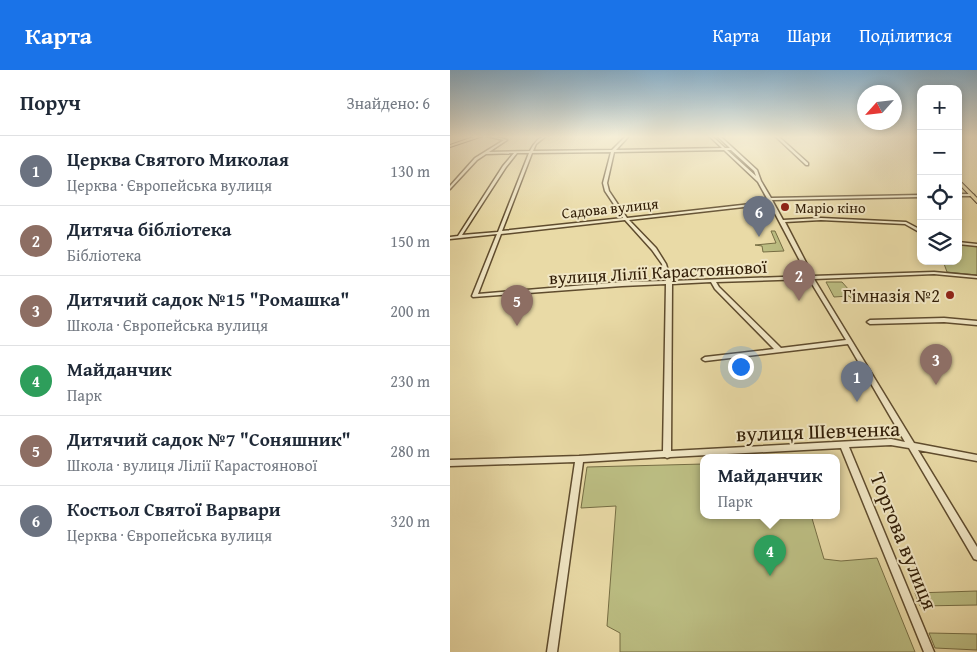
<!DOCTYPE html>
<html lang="uk">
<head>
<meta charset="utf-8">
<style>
  body { margin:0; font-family:"Gentium Book Plus",serif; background:#f2f2f3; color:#1f2937 }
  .controls { position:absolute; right:15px; top:15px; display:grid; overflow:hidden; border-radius:10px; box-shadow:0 2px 8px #0003 }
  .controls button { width:45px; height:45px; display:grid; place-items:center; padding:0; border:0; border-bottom:1px solid #e0e1e3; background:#fff; color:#1f2937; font:25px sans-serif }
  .compass { position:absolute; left:407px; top:15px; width:45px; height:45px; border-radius:50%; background:#fff; box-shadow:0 2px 8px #0003; rotate:243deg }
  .you { position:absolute; left:290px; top:296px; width:18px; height:18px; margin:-12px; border:4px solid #fff; border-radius:50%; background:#1a73e8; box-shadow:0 0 0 8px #1a73e833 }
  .badge { display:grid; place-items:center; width:32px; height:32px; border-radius:50%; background:#1a73e8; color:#fff; font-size:16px; font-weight:700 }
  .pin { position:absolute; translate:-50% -41px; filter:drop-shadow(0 1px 2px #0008) }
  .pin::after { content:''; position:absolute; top:26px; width:18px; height:15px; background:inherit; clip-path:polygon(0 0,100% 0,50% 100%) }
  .popup { position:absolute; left:250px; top:384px; width:140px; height:65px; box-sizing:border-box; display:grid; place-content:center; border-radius:10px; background:#fff; filter:drop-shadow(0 1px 4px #0005); font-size:16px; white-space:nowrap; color:#747a83 }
  .popup b { font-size:19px; color:#1f2937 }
  .popup::after { content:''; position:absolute; left:50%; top:100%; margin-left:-10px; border:10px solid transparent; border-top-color:#fff }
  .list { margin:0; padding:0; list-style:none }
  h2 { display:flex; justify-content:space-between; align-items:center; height:65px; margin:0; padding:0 20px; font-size:21px }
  h2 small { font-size:16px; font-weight:400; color:#747a83 }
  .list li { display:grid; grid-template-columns:32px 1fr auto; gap:15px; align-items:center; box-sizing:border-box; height:70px; padding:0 20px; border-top:1px solid #e0e1e3 }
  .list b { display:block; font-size:19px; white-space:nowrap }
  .list p { margin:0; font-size:16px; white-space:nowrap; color:#747a83 }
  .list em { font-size:16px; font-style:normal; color:#747a83 }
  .icon { flex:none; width:28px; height:28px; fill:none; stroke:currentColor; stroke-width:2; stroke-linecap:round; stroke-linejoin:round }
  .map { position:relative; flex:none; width:527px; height:582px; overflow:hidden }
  header { display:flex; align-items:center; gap:30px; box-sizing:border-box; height:70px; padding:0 25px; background:#1a73e8; color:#fff }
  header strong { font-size:24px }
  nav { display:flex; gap:28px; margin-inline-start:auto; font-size:18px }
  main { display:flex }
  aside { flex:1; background:#fff }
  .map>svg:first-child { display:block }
</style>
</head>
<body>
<header>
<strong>Карта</strong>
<nav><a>Карта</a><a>Шари</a><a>Поділитися</a></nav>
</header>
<main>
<aside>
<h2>Поруч<small>Знайдено: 6</small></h2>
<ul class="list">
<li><span class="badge" style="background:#6b7280">1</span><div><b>Церква Святого Миколая</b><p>Церква · Європейська вулиця</p></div><em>130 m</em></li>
<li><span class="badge" style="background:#8d6e63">2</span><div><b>Дитяча бібліотека</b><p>Бібліотека</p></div><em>150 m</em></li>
<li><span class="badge" style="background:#8d6e63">3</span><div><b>Дитячий садок №15 &quot;Ромашка&quot;</b><p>Школа · Європейська вулиця</p></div><em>200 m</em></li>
<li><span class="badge" style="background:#2e9e5b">4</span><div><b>Майданчик</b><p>Парк</p></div><em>230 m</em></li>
<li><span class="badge" style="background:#8d6e63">5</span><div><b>Дитячий садок №7 &quot;Соняшник&quot;</b><p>Школа · вулиця Лілії Карастоянової</p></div><em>280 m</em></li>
<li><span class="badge" style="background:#6b7280">6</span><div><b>Костьол Святої Варвари</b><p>Церква · Європейська вулиця</p></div><em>320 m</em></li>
</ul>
</aside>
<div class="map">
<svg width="527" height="582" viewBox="0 0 527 582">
  <rect width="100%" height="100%" fill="#e9daa6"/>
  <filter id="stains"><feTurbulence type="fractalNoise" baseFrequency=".004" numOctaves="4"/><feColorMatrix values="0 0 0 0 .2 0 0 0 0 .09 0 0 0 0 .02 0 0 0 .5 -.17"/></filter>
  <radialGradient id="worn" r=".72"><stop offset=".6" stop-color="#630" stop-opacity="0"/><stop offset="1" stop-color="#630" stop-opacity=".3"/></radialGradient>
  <!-- green -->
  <g fill="#bcbe83" stroke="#766e44">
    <path d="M321 161H325L334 181 313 182 312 176 305 175 326 173Z"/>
    <path d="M508 174 527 176V205L497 202 493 191H508Z"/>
    <path d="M376 212H392L407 229H402L399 226 384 227Z"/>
    <path d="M254 394V445H330L331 447 361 445 374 489 391 491 427 488 465 582H170V563L157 556 166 436 131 438 137 397Z"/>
    <path d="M527 521V535L470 536 465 523Z"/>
    <path d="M479 563 527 564V580L485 578Z"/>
  </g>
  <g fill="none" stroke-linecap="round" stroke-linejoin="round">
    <!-- minor casing -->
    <g stroke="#5f4c2e" stroke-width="3">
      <g id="minor">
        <path d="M36 66H43L57 70 39 82 80 81C83 75 88 67 96 66L86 74 83 81 162 80 176 66H179L166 80 272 78 259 66H262L275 78H280L267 66H270L307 100 311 111 321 128 471 125V127L322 130 333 150 371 148 456 152 471 160V163L455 154 371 150 335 152 363 206 484 202 527 206V208L484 204 364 209 464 373 527 385V391L468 380 527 477V490L524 489 459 378 441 375 399 377 484 582H474L391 378 220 387 217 388 215 387 133 392 107 582H97L125 392 0 396V390L129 386 213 381 216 214 172 216 23 227 22 226 47 164 0 169V167L8 166 53 96 64 83 36 84 27 90 0 119V116L25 88 54 70ZM274 80 308 112 319 132 177 148 159 121 157 113 164 82ZM277 80H281L304 101 306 106ZM161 82 153 113 155 121 173 148 52 161 82 83ZM67 83H79L48 162 12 165 56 97ZM320 134 358 206 221 211 216 194 206 178 179 150ZM175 150 202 180 212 194 216 211 172 212 28 224 51 164ZM359 209 396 270 331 278 269 217 266 212ZM261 212 265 219 324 279 255 287 252 289 253 290 255 291 398 274 455 372 441 369 221 381 222 214Z"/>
        <path d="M325 66H328L358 93V95H356Z"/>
        <path d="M508 124H522L524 125 522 126H508Z"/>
        <path d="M508 172 527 174V176L508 174Z"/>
        <path d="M494 248 527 251V255L494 252 420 254 417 252 420 250Z"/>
      </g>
    </g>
    <!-- major casing -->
    <g stroke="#311d06" stroke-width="2">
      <g id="major">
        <path d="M26 66H33L0 77V75Z"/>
        <path d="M467 66H471V69Z"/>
        <path d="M508 109 527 128V133L508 113Z"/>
      </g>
    </g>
    <!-- minor -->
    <use href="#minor" fill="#f1e7c5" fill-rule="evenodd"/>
    <!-- major -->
    <use href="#major" fill="#e9daa6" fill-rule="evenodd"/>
  </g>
  <!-- sky -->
  <linearGradient id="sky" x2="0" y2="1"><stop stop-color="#8ab5d3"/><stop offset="0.45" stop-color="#f5eed7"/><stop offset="1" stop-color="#f5eed7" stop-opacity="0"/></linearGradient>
  <rect width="527" height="148" fill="url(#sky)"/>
  <!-- markers -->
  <g fill="#8f2418" stroke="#f1e7c5" stroke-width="2">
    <circle cx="335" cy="137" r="5"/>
    <circle cx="500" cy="225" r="5"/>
  </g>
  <g text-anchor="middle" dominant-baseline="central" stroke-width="4" stroke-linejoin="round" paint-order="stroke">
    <!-- far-poi labels -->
    <g font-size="15" fill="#311d06" stroke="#f1e7c5" text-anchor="start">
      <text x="345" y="137">Маріо кіно</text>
    </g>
    <!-- far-street labels -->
    <g font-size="15" fill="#311d06" stroke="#f1e7c5">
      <text transform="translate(160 138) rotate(-6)">Садова вулиця</text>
    </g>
    <!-- street labels -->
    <g font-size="18" fill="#311d06" stroke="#f1e7c5">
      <text transform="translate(208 202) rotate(-3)">вулиця Лілії Карастоянової</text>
    </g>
    <!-- poi labels -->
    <g font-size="18" fill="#311d06" stroke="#f1e7c5" text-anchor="end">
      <text x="490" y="225">Гімназія №2</text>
    </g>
    <!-- near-street labels -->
    <g font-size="21" fill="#311d06" stroke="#f1e7c5">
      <text transform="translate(368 361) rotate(-2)">вулиця Шевченка</text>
      <text transform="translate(454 471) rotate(68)">Торгова вулиця</text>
    </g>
  </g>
  <rect width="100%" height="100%" filter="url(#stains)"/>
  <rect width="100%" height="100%" fill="url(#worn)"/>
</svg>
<div class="controls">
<button>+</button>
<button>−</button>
<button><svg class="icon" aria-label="locate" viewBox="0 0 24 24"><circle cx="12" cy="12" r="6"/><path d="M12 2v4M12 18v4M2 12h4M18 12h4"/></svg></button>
<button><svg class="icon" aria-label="layers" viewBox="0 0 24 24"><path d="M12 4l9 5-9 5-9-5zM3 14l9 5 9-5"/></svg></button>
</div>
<svg class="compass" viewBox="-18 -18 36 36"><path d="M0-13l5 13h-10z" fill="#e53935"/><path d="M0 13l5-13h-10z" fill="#747a83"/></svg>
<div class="you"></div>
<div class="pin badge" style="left:407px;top:332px;background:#6b7280">1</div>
<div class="pin badge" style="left:349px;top:231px;background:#8d6e63">2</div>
<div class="pin badge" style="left:486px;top:315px;background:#8d6e63">3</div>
<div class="pin badge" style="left:320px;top:506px;background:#2e9e5b">4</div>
<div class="popup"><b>Майданчик</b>Парк</div>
<div class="pin badge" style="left:67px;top:256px;background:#8d6e63">5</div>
<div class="pin badge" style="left:309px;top:167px;background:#6b7280">6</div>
</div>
</main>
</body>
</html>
